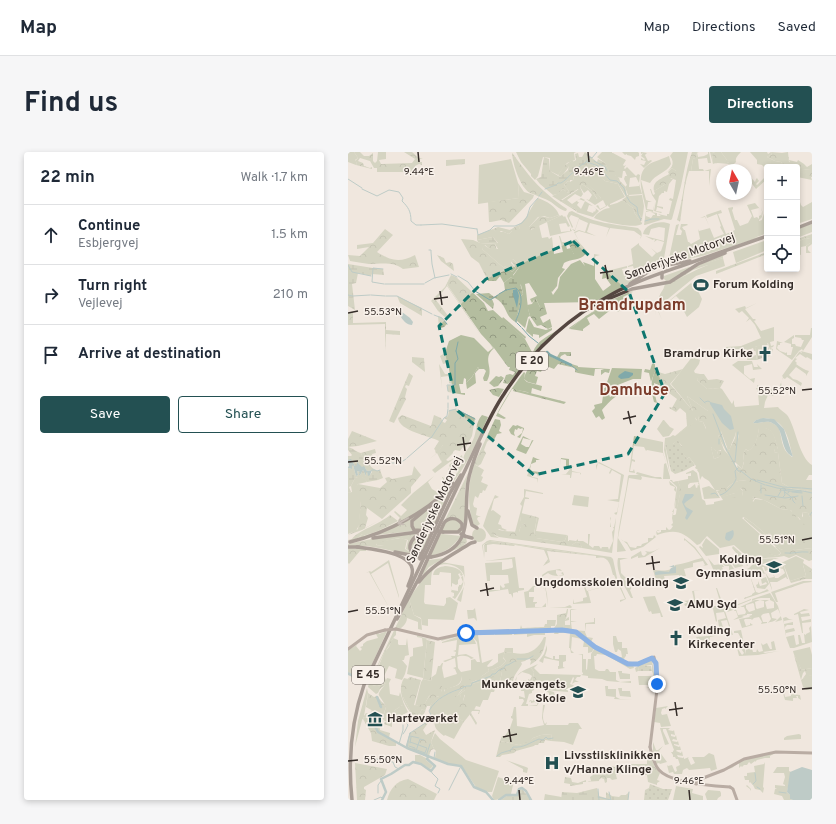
<!DOCTYPE html>
<html lang="en">
<head>
<meta charset="utf-8">
<style>
  body { margin:0; font-family:Overpass,sans-serif; background:#f6f6f7; color:#1f2937 }
  .controls { position:absolute; right:12px; top:12px; display:grid; overflow:hidden; border-radius:4px; box-shadow:0 2px 6px #0003 }
  .controls button { width:36px; height:36px; display:grid; place-items:center; padding:0; border:0; border-bottom:1px solid #e0e1e3; background:#fff; color:#1f2937; font:20px sans-serif }
  .compass { position:absolute; left:368px; top:12px; width:36px; height:36px; border-radius:50%; background:#fff; box-shadow:0 2px 6px #0003; rotate:351deg }
  .stop { position:absolute; width:12px; height:12px; margin:-9px; border:3px solid #1a73e8; border-radius:50%; background:#fff }
  .stop.end { background:#1a73e8; border-color:#fff; box-shadow:0 1px 4px #0008 }
  .list { margin:0; padding:0; list-style:none }
  h2 { display:flex; justify-content:space-between; align-items:center; height:52px; margin:0; padding:0 16px; font-size:17px }
  h2 small { font-size:13px; font-weight:400; color:#747a83 }
  .list li { display:grid; grid-template-columns:26px 1fr auto; gap:12px; align-items:center; box-sizing:border-box; height:60px; padding:0 16px; border-top:1px solid #e0e1e3 }
  .list b { display:block; font-size:15px; white-space:nowrap }
  .list p { margin:0; font-size:13px; white-space:nowrap; color:#747a83 }
  .list em { font-size:13px; font-style:normal; color:#747a83 }
  .actions { display:flex; gap:8px; padding:12px 16px }
  .actions a { flex:1; padding:9px 0; border:1px solid #235052; border-radius:4px; text-align:center; font-size:14px; color:#235052 }
  .actions .main { background:#235052; color:#fff }
  .icon { flex:none; width:22px; height:22px; fill:none; stroke:currentColor; stroke-width:2; stroke-linecap:round; stroke-linejoin:round }
  .map { position:relative; flex:none; width:464px; height:648px; overflow:hidden; border-radius:4px }
  header { display:flex; align-items:center; gap:24px; box-sizing:border-box; height:56px; padding:0 20px; background:#fff; border-bottom:1px solid #e0e1e3 }
  header strong { font-size:19px }
  nav { display:flex; gap:22px; margin-inline-start:auto; font-size:14px }
  .intro { display:flex; align-items:center; justify-content:space-between; box-sizing:border-box; height:96px; padding:0 24px }
  h1 { margin:0; font-size:28px }
  .button { padding:10px 18px; border-radius:4px; background:#235052; color:#fff; font-size:14px; font-weight:700 }
  main { display:flex; gap:24px; padding:0 24px }
  aside { flex:1; background:#fff; border-radius:4px; box-shadow:0 2px 6px #0003 }
  .map>svg:first-child { display:block }
</style>
</head>
<body>
<header>
<strong>Map</strong>
<nav><a>Map</a><a>Directions</a><a>Saved</a></nav>
</header>
<div class="intro"><h1>Find us</h1><a class="button">Directions</a></div>
<main>
<aside>
<h2>22 min<small>Walk · 1.7 km</small></h2>
<ul class="list">
<li><svg class="icon" aria-label="ahead" viewBox="0 0 24 24"><path d="M12 20V5M6 11l6-6 6 6"/></svg><div><b>Continue</b><p>Esbjergvej</p></div><em>1.5 km</em></li>
<li><svg class="icon" aria-label="right" viewBox="0 0 24 24"><path d="M7 20v-9h11M14 6l5 5-5 5"/></svg><div><b>Turn right</b><p>Vejlevej</p></div><em>210 m</em></li>
<li><svg class="icon" aria-label="arrive" viewBox="0 0 24 24"><path d="M6 21V4h12l-3 4 3 4H6"/></svg><div><b>Arrive at destination</b></div></li>
</ul>
<div class="actions"><a class="main">Save</a><a>Share</a></div>
</aside>
<div class="map">
<svg width="464" height="648" viewBox="0 0 464 648">
  <defs>
    <pattern id="forest-crowns" width="20" height="18" patternUnits="userSpaceOnUse"><rect width="20" height="18" fill="#b4bd9f"/><path d="M2 6a3 3 0 1 1 6 0M12 15a3 3 0 1 1 6 0" fill="none" stroke="#939a82"/></pattern>
    <pattern id="wetland-marsh" width="20" height="14" patternUnits="userSpaceOnUse"><rect width="20" height="14" fill="#b4bd9f"/><path d="M1 5h8M5 5V1M11 12h8M15 12V8" fill="none" stroke="#939a82"/></pattern>
    <pattern id="cemetery-stones" width="16" height="16" patternUnits="userSpaceOnUse"><rect width="16" height="16" fill="#b4bd9f"/><path d="M2 7V4a2 2 0 0 1 4 0v3zM10 15v-3a2 2 0 0 1 4 0v3z" fill="#939a82"/></pattern>
    <pattern id="garden-dots" width="8" height="8" patternUnits="userSpaceOnUse"><rect width="8" height="8" fill="#b4bd9f"/><path d="M2 2h.1M6 6h.1" fill="none" stroke="#939a82" stroke-width="1.8" stroke-linecap="round"/></pattern>
  </defs>
  <rect width="100%" height="100%" fill="#f0e7de"/>
  <!-- green -->
  <g fill="#b4bd9f" fill-rule="evenodd">
    <path d="M0 0H6L10 6 7 8 9 11 8 13 0 10Z"/>
    <path d="M168 0H228L226 1 227 8 219 11 210 23 202 19V6L195 5 190 24 187 28 183 24V22L173 10Z"/>
    <path d="M254 0H264V1H265L278 8 275 13 276 14 278 13 276 16 277 17 279 15 288 24 290 22 292 23 291 31 288 25 282 26 281 35 291 34V32L294 42 280 43 277 35 279 33 276 27 277 24H279L277 19H275L274 26 268 25 265 19H261L257 11 249 5Z"/>
    <path d="M274 0H290L291 1V4L288 5 287 8 283 4 279 3V2L277 3Z"/>
    <path d="M293 0 299 1 297 3 300 9 303 8 304 9 296 16 292 12 296 13 298 9 293 8V6L296 8 297 7 293 4 295 1 293 2Z"/>
    <path d="M325 0H340L333 34 324 67 323 68 316 67 297 73H296L298 59 302 60H298V64L303 66 305 63H307V62L303 60 309 61V64H313L310 62 319 64V62H321L324 49 321 48 322 46 325 47 328 28 325 27 321 32 319 40 316 39V41H314L311 44 309 54 315 55V57L309 55 308 59 314 60 313 61 306 59 308 49 304 43 302 37H303L305 43 307 42 306 39 318 32 319 33 322 27 328 25V19L324 16 316 22C323 17 328 12 322 4Z"/>
    <path d="M349 0 350 5 356 4 360 2V0H355H361L363 11H360L359 6 350 7 351 17H355L356 19 363 17 361 34V19H343L345 7 349 5 348 1Z"/>
    <path d="M362 0H367L364 1 365 11C369 13 376 11 381 11L379 10V8L373 0H393C390 3 387 6 388 10L386 12 389 14H387L380 12H365Z"/>
    <path d="M402 0H419L420 2 423 0 424 2 419 5 427 9 433 10 436 14 428 15 425 12 424 13 425 15H422L421 13 417 16 414 13 409 12V8Z"/>
    <path d="M321 4 323 12C319 21 307 22 302 31L293 28 298 48 304 50H300L299 57 305 58 307 50 305 60 298 58C296 44 286 23 300 13 306 9 315 7 321 4Z"/>
    <path d="M440 5H441V8L449 10 450 8 456 12 459 15 464 12V19L463 18 454 17 453 14 448 11H442Z"/>
    <path d="M163 7 170 31 171 46 130 52 131 13Z"/>
    <path d="M240 17 243 19 247 17 257 29 270 32 277 45 262 52V53C278 50 269 44 285 56L287 62 294 71 295 61 294 66 291 62V54L283 49 281 44 294 43 296 54 294 72C287 77 255 70 246 66 248 61 257 56 262 56L259 53V54L252 58 248 54 250 53 252 57 258 54 255 48 247 53 238 47 241 48 244 43 240 38 236 41 232 35 234 32 244 39 249 47 253 46 234 25V20H238Z"/>
    <path d="M398 20 407 30 408 27 409 26 411 29 408 32 409 33 417 25 419 27 408 37 398 24Z"/>
    <path d="M231 37 235 42 233 45 227 42 219 48 224 52 233 46 237 48 236 49 231 47 229 49 230 50H231L229 53 233 57 237 49 245 54 241 53 239 59 245 61 246 59 247 60 248 57 246 55 251 59 245 65 228 60 229 59 227 57 213 49Z"/>
    <path d="M449 41 453 53 455 55 464 50V67L449 72V54L451 55 452 53 449 46Z"/>
    <path d="M190 46C198 49 208 54 211 63L202 66 196 64 190 65 181 75 183 78 191 73 194 86 200 85 201 87 204 85 206 102 215 100 211 84H212L214 90H219L220 93H218L219 97 223 96 226 102 225 88 228 87 239 99C235 110 223 106 216 111L214 116 217 117 210 126 209 134 204 140 203 139 205 143 210 136 212 125 223 112 232 108 237 114 235 110 246 114V102L252 103 248 104 247 105V127L255 139 263 133 258 126 254 127 255 120 279 114V116L274 117 276 124 287 121 285 114 280 115V114L285 112 283 97 291 91V93L304 105 308 101 303 96 309 101 313 99 316 90 309 88 306 90 307 88 306 87 305 88 297 84 316 89 317 76 311 75 303 77 301 83 295 82C297 71 314 68 322 72L315 112 246 151 245 150 196 151 199 162 192 155 188 147 186 148 184 151 182 147 189 144 181 131 177 132C179 143 179 154 182 164L180 165 177 176 168 168 171 159 172 145 175 142 173 133 166 128 165 124 172 114 165 107 163 111 168 116 164 120 157 114 156 116 134 97 136 93 142 97H150L147 92 150 91 145 85 129 88V83L145 77 148 80H156L161 82 164 79 169 78 172 76 170 73C180 67 182 55 190 46Z"/>
    <path d="M407 51 412 57 411 56 403 58 406 66 409 65 411 67V64L413 63V60L414 65 411 68V69L414 68 415 64 413 55 417 68 419 67V81L406 86 419 83 354 104 320 111 328 73 331 72 328 83H333L334 79 332 77 333 72H339L340 73 334 75 336 78H337L340 90H341L343 92 352 87 350 77 351 79 362 76 357 65 352 66 357 64 366 86 376 82 372 75 373 74 369 62 359 66 358 63 373 58 374 61 370 62 378 82 387 78 380 56 385 55V57L384 58 387 68H389L392 74 400 71 404 64 399 53Z"/>
    <path d="M224 59C248 72 266 72 290 76L293 79C294 82 294 85 292 87L293 84 286 79 262 76 258 85 261 76 242 71 239 80 248 84 231 79 227 81 232 91 226 80 231 78 237 80 240 71 231 67 227 79H226L224 77 227 78 231 66 223 63 221 66 225 75 224 76 219 64 221 60Z"/>
    <path d="M214 63 216 65 217 64 222 74 220 75 218 71 211 72 213 80 222 79V76L224 79 202 84 199 70Z"/>
    <path d="M464 72V80L449 86V77Z"/>
    <path d="M458 86 462 87V91L458 94 453 95V103L450 102 449 90Z"/>
    <path d="M419 88V98L388 111 385 100Z"/>
    <path d="M375 106 377 114 348 124 315 151 310 152C310 148 311 143 314 139 319 132 351 116 360 113L359 111Z"/>
    <path d="M103 123 99 133 134 185 99 134 88 148 84 150 83 149 97 135Z"/>
    <path d="M343 131 350 139 354 147 351 155 339 165 332 152 333 153 335 151 328 144 310 158 314 168 310 159H308L307 164 309 155 316 153Z"/>
    <path d="M284 139 285 140 275 145 278 149 276 151 273 148 271 149 275 154 270 160 261 149Z"/>
    <path d="M261 151 265 156 251 167 246 162 239 166 242 172 235 177V179L222 177 238 164Z"/>
    <path d="M409 151 397 157 405 167H407L408 168 406 169 413 179 426 175V189L422 190 423 194 426 193 425 195 422 196 425 197 423 203 417 206 423 202 420 191 407 195 408 199H406L405 196 401 198 402 205 408 203 409 208H399L401 201 400 198H398L397 197 378 198V195L393 194 413 186 407 173 402 167 398 170 401 166 394 159 391 161 387 157 397 154 398 156Z"/>
    <path d="M155 165 178 185 177 187 154 167Z"/>
    <path d="M181 166 186 175 198 178 204 176V178L191 186V183L185 182V185L178 179Z"/>
    <path d="M463 176H464V185L455 199 454 197 451 199 444 208 428 197 429 189 435 191V194V191H432V193H430L429 196 432 199 438 201 439 200V203H443L445 195H443V192L436 190 446 183V186L444 187V192H447L448 194 453 195 456 188H454L453 186 447 185V183H462Z"/>
    <path d="M113 183 126 186 140 200 145 196 142 192 146 196C133 208 147 215 139 229H136L135 226 138 219 136 217H131L130 215 124 225 118 231V227L116 226 115 232H111L113 241H117V243L100 240 99 235 100 233H107L101 231C102 224 102 218 99 211L95 212 92 204 97 201 101 189Z"/>
    <path d="M453 199 452 200 454 201 453 199 464 202V208L459 205 458 206 452 202 447 206 449 207 447 209 449 211 448 212C452 215 457 218 461 219L458 224V222L448 215 441 223 445 227 449 228 454 231 453 234 439 225 437 227 435 226 433 230 434 236 448 240 431 236 435 225 434 224 451 200Z"/>
    <path d="M344 205 352 208 351 212 346 219 347 221 352 222 349 228 359 237 372 236 374 237 384 252 386 248V252L387 255 411 253 410 240 408 236H410L409 233 420 237 430 238 425 244 420 243 417 250 416 256 430 255C433 259 439 261 441 266 448 279 452 306 464 313V323H461L458 328H464V339H462L444 337 434 331 430 301 426 300 427 297H430C426 285 426 275 411 276 410 284 408 295 400 299L398 297 396 300 395 309H396L394 317 387 310 388 295 391 283 388 280C387 286 383 291 382 297L380 298 373 279H372V283L370 284C374 289 374 295 377 299 382 305 389 313 390 320L398 323 400 327 399 329C391 327 384 331 379 336H373L372 339 368 338 372 346 356 347 354 336 361 334 367 338 361 329 356 326 354 324 352 328 351 321 349 318H350L347 316 348 314 341 305 339 307 331 296 334 294 329 288 325 292H317L322 322 316 298 317 286 322 285 325 283 327 284 349 268 347 266 348 264H350L351 269 355 270 358 277 360 259 339 244 345 259 323 232ZM418 266C439 269 440 287 445 305H444C440 302 436 298 435 293 432 284 434 275 424 271 418 268 411 272 405 271L408 268ZM363 295 368 299V302H369L370 299 373 298V302L371 305 366 307Z"/>
    <path d="M390 209H404L406 215H410L409 212 414 217 405 218 404 212 396 214V222L402 227 407 226 406 231 384 213Z"/>
    <path d="M91 212 97 222H100V224L93 225 94 237Z"/>
    <path d="M304 212H307V219L303 230 301 221 296 220 297 217 302 218Z"/>
    <path d="M230 215 262 217 261 221 257 220 253 223V218L256 217H247L246 224 230 221Z"/>
    <path d="M264 216 294 217 293 227H285L262 236 260 240 262 245 279 236V239C265 245 264 247 254 258L257 266 254 268 251 264 248 266 244 259 247 256 246 253 254 251 256 236H257Z"/>
    <path d="M176 220 177 221 176 227 179 230 194 234 193 239 184 236 183 242 179 240 164 237 150 261 158 266 156 267 148 264C156 248 165 234 176 220Z"/>
    <path d="M134 263 140 265C130 287 121 310 106 329 88 352 35 384 7 388L12 385 14 382 16 384 30 379 50 370V368L52 366 46 360 47 359 53 364 59 358 53 353 65 341 86 324 80 330 84 337 89 340 98 333 94 325H95L98 330H100L110 320H108L106 318 102 321 100 317 102 316 101 313 114 303 115 309C116 299 121 297 125 288 129 280 127 271 134 263Z"/>
    <path d="M315 268H316L322 275 326 277 321 284 315 285 309 277Z"/>
    <path d="M165 273 168 274 169 273 176 276V277L172 286 169 285 174 281 175 277 174 276 173 277 170 276 169 278 167 277 166 281 167 284 163 282 161 278Z"/>
    <path d="M175 284 183 288 175 286 173 292 178 295H181L184 288 186 289H185L178 302 168 298Z"/>
    <path d="M286 284 315 290V300L322 325V327H315L316 312 318 311 315 301 299 298 298 299 296 295 286 294 284 307 287 308V310L284 309 282 319H285L286 317 287 321 281 320Z"/>
    <path d="M97 292 101 294 96 307 93 309 89 301 80 308 88 302 87 298 90 299 95 293Z"/>
    <path d="M185 305 192 308H188V310L183 312 182 317 184 319 191 320 190 325 189 322 184 320 183 323 184 325 190 326 189 331V327L179 324Z"/>
    <path d="M213 306 221 307V314L227 315H224V319L233 321V323L232 321 224 320 223 326H214H222V323L213 322H218L222 317 215 315 218 314V308L213 307 212 314Z"/>
    <path d="M251 310 276 323 269 362 268 363 266 361 269 360 271 350 259 348 270 347 273 323 264 318 262 322 261 321 263 317 250 311 248 318V313Z"/>
    <path d="M126 312 136 318 133 324 135 325 133 330 140 333 137 339 135 338 134 341H132L130 346 127 344 125 352 126 355 129 356 128 363 133 365H130L129 367 132 372 129 374 125 372C119 350 120 333 126 312Z"/>
    <path d="M345 318 349 321 351 330 342 331 340 333V336H342L347 332 348 336 350 335 349 334 351 333 350 331 351 330 354 347 357 349 358 353 366 352V350L375 348 373 345 387 341V340L392 336 395 339 394 344 404 343 406 346 404 347 405 350 407 347 416 348 433 357 442 358C444 359 451 366 452 368L455 364 454 360 460 361 462 365 464 363V396L447 398 436 395V397L434 398 426 393 422 381 420 382 423 387 406 372 396 365 394 366 433 401 429 404 421 402 407 407 431 406 424 408 425 410 419 414 420 418 417 419 416 415H414L417 422 410 419 409 421 410 425H409L407 420 399 417 401 416 406 411 403 408 401 411 399 410 400 413 399 414 397 410 394 412 395 414 387 416 383 410 389 409V402L384 396 385 394 393 401 397 407 395 401 386 393 372 396 359 384 352 392 349 393C334 379 328 377 309 383 308 381 308 379 310 378H312L309 379V380L310 381 313 380V378H318V375L321 378 323 377 325 374 323 373 325 371 324 366 325 360H324L326 357 328 340 326 338 327 335 322 333 321 329 328 335 329 342 325 363H327L328 362C329 351 335 339 330 329L340 327V324H343V321L338 322V321Z"/>
    <path d="M289 320 307 325H313L314 327C309 327 298 325 293 324L294 326 293 328 281 326 270 386 278 399 269 400C269 374 277 350 280 324L281 323H291L288 322Z"/>
    <path d="M13 324 17 327 19 330 10 332 6 341 13 349 11 373 8 379 0 382V341L4 340 3 334 7 326Z"/>
    <path d="M176 337 195 341V343V342L178 339 177 345 181 346V347H177L172 369 177 372 173 373 171 380H167L174 354 172 352 176 345Z"/>
    <path d="M147 343 151 345 146 347 143 359 145 358 153 364 150 372 153 373 154 376 159 378 157 379 151 377 146 383 151 386 143 385 135 374 140 359Z"/>
    <path d="M226 343 241 345 240 355 224 353Z"/>
    <path d="M82 355H88L91 361 84 378H68L65 376 66 368Z"/>
    <path d="M189 365 191 366 188 379 219 383 217 388 214 390 188 386 186 383Z"/>
    <path d="M263 365 268 366V367L264 401 234 396 232 391 228 390 224 393H221L220 389H221V388L228 389 230 387V389H235L240 392V382H242L241 393 245 396 246 394H251L253 397 254 395H260L261 398 265 389 264 380 266 377 265 375H262V370L263 375H266L268 366 263 365 262 369V366Z"/>
    <path d="M100 368H109L113 373 111 379H93L96 372Z"/>
    <circle cx="131" cy="383" r="7"/>
    <path d="M76 382H82L75 398 70 402 64 400C62 388 66 387 76 382Z"/>
    <path d="M94 382 113 384C103 397 96 401 81 404L91 383Z"/>
    <path d="M306 383 308 385 295 395 283 399 279 392 273 387 275 389 279 390 282 395 288 396 289 394H293L294 392 300 390V386H305Z"/>
    <path d="M53 386 59 388 57 397 66 402 53 401 36 397V394L29 393 28 392 29 390Z"/>
    <path d="M336 386 347 395 360 413 355 414 357 413 355 409 345 411V415L336 417 338 424 332 425 331 423 316 424 318 432 314 433 311 426V429L306 430 305 429 308 428 305 418C314 418 321 421 327 413 336 412 345 408 354 406L346 396 337 388 336 389Z"/>
    <path d="M358 386 371 397V402L358 404 351 395 352 394 355 396 354 393Z"/>
    <path d="M142 388 263 405 265 407 269 426 278 447 272 450V448L277 447 266 423H265C262 412 261 403 248 406V404L143 389 135 393 136 406 134 393 139 389Z"/>
    <path d="M312 396 297 405 290 406V404L283 407V405L293 399 294 403 296 404 299 401 297 399C303 401 306 399 312 396Z"/>
    <path d="M448 404 456 408 455 411 464 417V420L455 413 458 424 442 429 435 411 440 427H439L438 425 429 430H422L424 437V438L417 420 421 426 426 425 425 421 427 426H430L437 421 435 417 430 416 435 415 433 411Z"/>
    <path d="M167 405 171 436H176V438L170 439V441L169 440 165 441V446L163 442H161L160 437 141 440V442L140 438H152V433L155 436 157 435 156 432 161 431 160 423H142V429H139L137 411 154 410V418L164 416 165 415 164 407 137 409Z"/>
    <path d="M270 406H280L282 407 280 406 272 408V409L273 421 278 426 276 427 279 430 278 431 280 436 283 435V437L282 438 285 446H283C277 435 267 419 270 406Z"/>
    <path d="M360 406 366 413 374 412 376 415H374L376 420 381 419V414H377L375 412 382 411 386 417 383 418V421L369 426Z"/>
    <path d="M41 408 51 444V446L40 411 23 422 44 461 21 420 18 421 22 419 23 420Z"/>
    <path d="M93 410 116 414 117 429 113 450 109 448C111 442 116 437 117 431 119 412 90 406 84 420 83 424 83 429 83 433H77L76 450 77 452 96 454 98 451V446L102 445 110 451 106 468 80 467V474L74 473 73 466 66 463 61 447C70 433 80 420 93 410Z"/>
    <path d="M97 414C105 415 111 415 115 423L113 424 112 422 113 421 110 422 112 426 110 428V432L108 433 104 431V435L103 434V421L92 420 91 423H85C86 416 92 415 97 414Z"/>
    <path d="M212 417 214 419 208 418V421L210 424 215 423 213 421 215 420 216 423C212 425 203 424 200 421L195 424V426L199 442 200 455H217L222 453 224 455 223 456 201 455H200L198 440 194 423 200 419Z"/>
    <path d="M115 424C117 434 112 440 107 447L104 445 106 444V441L103 440 104 437V438L110 439V434L111 435V433H113L115 430 113 425Z"/>
    <path d="M418 425 421 432 417 437 409 436 408 433 410 432V429L412 434 419 432 418 430 414 432 413 427Z"/>
    <path d="M251 428 255 435 240 439 243 451 225 452V447L226 451 235 449V446L239 445 235 432H236L239 439 254 435Z"/>
    <path d="M185 434H195L197 439 195 435H186V440H181V445H186L185 450H189V451L187 452V455H194L198 451V455L178 456 176 440 180 439Z"/>
    <path d="M368 436H369L373 447 378 451 377 459 385 483 382 482V478L379 468 373 469 375 475H371L370 468 378 466 376 460 368 461 369 469 368 470 365 457H361L360 456 348 457 347 452 353 456 373 453Z"/>
    <path d="M353 438 346 439 348 452 337 454 335 449 346 448 344 439Z"/>
    <path d="M422 441 430 454 434 468 427 470 433 464 430 457 423 461 424 466 429 467C424 471 423 469 420 471L423 467 421 461H420L415 462 413 464 415 470H419V471L413 472 414 470 411 465 406 466 404 468 403 467H397L396 468 398 474 402 473V471L405 473 394 476 391 467 402 465 405 467 401 464 404 463V462H399V461V463L394 464 396 465 385 468 390 465 388 459H386L388 456 392 455 388 457 390 463 397 462 398 460 396 455H392L407 448H412L407 450 408 456 409 457 416 455V449L412 448H421L417 450 419 457 426 456V450L422 448V446C416 446 410 445 404 449V447ZM405 451 406 452 407 458 401 460 398 456V453Z"/>
    <path d="M307 444 315 465H313L312 461 304 462 303 459 301 460 295 445Z"/>
    <path d="M403 447V448L388 454 385 458 379 460 380 452 388 453Z"/>
    <path d="M127 456 129 469 126 466 120 467 119 458H125Z"/>
    <path d="M223 457H229L223 458V469L229 470H223L224 478 237 479V471L246 470V466H244H247V476V472H238L237 480 239 485 245 486 243 490 232 482 215 477C215 472 216 469 219 466L221 465V468L217 469V473H222V458Z"/>
    <path d="M456 457 461 458 452 460 453 462 461 461 462 464 453 465 454 469 463 467V470L454 471 455 481H454L450 462 446 463V462Z"/>
    <path d="M438 465 441 467H445L436 469V472L445 470V473H439L437 475V478L446 476 447 479 438 481V484L435 466Z"/>
    <path d="M199 468H208L207 474H203V476H206L209 472V477L161 478 172 477 173 473 174 476C182 476 187 475 196 475L197 472H199Z"/>
    <path d="M463 474 464 490 446 496H442L438 485 446 483 448 493 451 492 450 483H452L454 491H457L456 482 458 483V482L462 480 461 476Z"/>
    <path d="M393 478 398 502V494L403 493 405 500H408V501L409 497 411 500 415 499 413 491 415 493 419 491 422 497H424L423 490 426 489 428 498 415 500 417 501 431 499 410 503 391 504 389 496H391L390 497 394 503 396 501 392 495 394 492 393 490 394 488 390 481H386V479Z"/>
    <path d="M39 479 20 521 17 519 18 516 12 514 9 518 7 524 0 520V498L10 492 8 494 12 499 14 497 12 495 15 494V492L19 489 30 486 28 482 30 481 31 482Z"/>
    <path d="M197 479 192 480 197 481V483H186L179 485V482L166 483V482L173 481H166Z"/>
    <path d="M207 479C228 479 231 483 246 496L244 500 240 501V495H235L236 489 234 487 224 485 223 498 226 501H223L222 496H221L222 481H211L210 482H206Z"/>
    <path d="M164 480V483H147L146 481V483H130L134 511 145 507 139 514 140 515 144 514 150 510V502L156 500 157 496H165V501L157 500 155 506 158 509 153 514 144 518 140 516 141 519 127 529 124 530 114 524C113 535 105 534 96 538V540H93L94 537 81 544 76 553 67 554 73 530 75 527 83 529 84 525 88 522 90 514H92L94 511H95L94 516 96 526 109 522 107 517 105 516 108 515 107 506 97 510 95 509 104 506 103 504H107L108 500 105 499 108 498 109 488 94 491V490L115 483 93 489 94 487 121 481C122 484 127 487 128 492H126L111 493 110 503 118 502 126 506 123 507C120 503 113 503 109 505L110 516 113 520 123 518V508L127 507 129 510H132L129 490 124 484V481Z"/>
    <path d="M69 483 76 486 92 489 78 487 79 488 75 526 59 522 62 505 65 504V496L75 494 74 486 69 485Z"/>
    <path d="M371 483 362 485 361 491 354 492V488H350L348 485Z"/>
    <path d="M265 484H268L270 490H274V496H279L280 502H278V504L277 505 275 509 272 507V505H274L273 499 270 497 269 500H267L265 492Z"/>
    <path d="M45 486 50 488V492L51 493H58L59 486 61 503 57 504 56 508H54L59 514 57 522 54 528 47 526 49 517 41 514 36 524 38 528 39 526 43 527 41 531 42 542 51 544 52 540 56 552 47 558 41 571 37 569 35 565 38 555C31 539 26 547 38 531L29 534 23 533 36 501 41 495Z"/>
    <path d="M199 493V498L197 504 205 507V504H207V507H211V503H218V509L215 510V515L217 516 210 517V514H211V509L196 506 195 511 191 509 196 502Z"/>
    <path d="M462 495 464 503V516L453 518C452 512 446 505 445 499Z"/>
    <path d="M247 496 280 513H285L286 516 282 517 258 503 249 502 248 504H246L247 517 251 519H257L258 517H260L262 520H268V528L272 530 283 529V531L259 529 254 527 240 526V524L233 523 235 522V520L234 521V503H230L235 502V507H238V517L239 518 240 507H243V502Z"/>
    <path d="M304 508 306 521V536H298L301 535V533H291L290 524H303V534H305V522L304 519V513H295V515H291L290 519 288 520 287 516 295 511Z"/>
    <path d="M181 516H183L186 520 184 531 190 532 189 534 186 535V538L184 539V541L181 542 178 552H180V554L189 553V551L187 550 183 551V549L181 550 182 548 185 549 186 547 187 549 191 550V552H190L189 554H173L176 549 175 547H171V544L177 546 176 539H173L174 535 179 537 181 534 180 530H175V528L180 529V527L182 528 184 524 181 522 174 520 169 524 167 534 166 533C168 523 171 520 181 516Z"/>
    <path d="M270 519H274V521L282 522V527H272Z"/>
    <path d="M154 520 151 534 147 537 146 540H143L140 548H135L132 555 128 554 126 558H122L115 549 117 543 113 542C112 550 109 558 108 565L115 569V571L106 587 97 583 96 584C87 577 84 574 89 563L84 568C80 557 81 553 88 545L92 544 87 551 97 543 115 536 109 544 117 538V534L135 529 137 526Z"/>
    <path d="M198 522 233 523 232 525H229L227 528 231 530H227L224 532 226 526 225 525 222 532 225 533 226 534H230V537L226 535 220 536V540L198 538V536L195 539V536H191L192 532H197L198 535Z"/>
    <path d="M464 523V538H458L455 535 453 528 458 524Z"/>
    <path d="M56 526 60 527 54 532V538L55 541V545L65 564 70 565 74 557 77 559 78 557C76 563 74 567 66 565 57 554 48 540 56 526Z"/>
    <path d="M257 534H260V537H268V545L272 547 285 548 266 547 267 545 258 544Z"/>
    <path d="M19 536 20 541 16 564 18 561 21 562 24 558 25 559 23 560 21 567 16 565 14 568 7 595 10 569Z"/>
    <path d="M270 536H274V539H282L283 545 272 544Z"/>
    <path d="M435 541H436L437 545 443 544V542L452 543 453 548 450 546V544H448L449 546H445V549L437 548Z"/>
    <path d="M195 553H197C196 559 193 565 197 572L199 570 198 573H220L221 571H230L234 577H231L225 593 216 590 203 589 204 582 193 583 185 586 182 590 171 593 152 589 154 584H157L162 576 165 567 163 566V564H164L166 555H168L169 574 182 576 196 573 194 566Z"/>
    <path d="M320 554 317 557V556L314 557 313 561 314 563 319 562 323 574 313 575 312 571 306 570 308 556Z"/>
    <path d="M312 576H322L320 578 325 579 326 578 327 583 323 582V584L327 585 328 583 329 588 325 587 324 589 329 590 330 589 331 593 326 592V593L331 595 332 594 333 598H329L328 599 333 601 334 599 335 604 329 603 330 605 335 606 336 605V607L341 605 340 606 343 613 347 611 344 605H356L361 601 366 603 369 617 363 619 362 616 341 618 339 616 335 618 334 622H326L325 620 321 621 319 613 320 614 324 613 327 620 329 619 328 615 332 613 330 607H328L327 605H325V602V603L323 600H325V599L326 598 318 577H315V579L321 592 317 593Z"/>
    <path d="M87 581 92 587 118 608 151 619 144 640H140L128 635 113 613 102 612 87 606 88 599 86 597 83 590Z"/>
    <path d="M451 582 453 583V587L436 588V586L439 584Z"/>
    <path d="M305 590 308 598H310L315 594 311 599 319 610 312 612 311 611 308 612 305 604 308 603 307 601H305Z"/>
    <path d="M427 601 422 604V606H417L409 608 407 610V609L403 612 401 610 399 613H396L394 615 393 614 391 616V611L384 616 380 617 396 608Z"/>
    <path d="M67 603H72L78 606V608L85 614 82 617 73 611 67 610Z"/>
    <path d="M417 610 415 635 416 636 415 641 412 638 407 637 405 633 402 630 399 633 403 637 402 639V637L398 634 401 631V628H397L396 624H399V621L407 620 406 614 416 612Z"/>
    <path d="M429 615H441V619L443 620 439 640 442 643V647L445 648H436L434 644 426 642 427 637H429L427 636V633L437 634V633L435 632 437 625 436 621H425Z"/>
    <path d="M150 625 162 629V631L165 633 163 642C157 642 153 648 146 648L144 644Z"/>
    <path d="M328 634 345 637 344 641 355 644V648H325Z"/>
    <path d="M360 638 372 639 373 641V644L370 646 369 648H359L357 642Z"/>
    <path d="M197 642C206 644 213 644 221 648H196Z"/>
  </g>
  <!-- forest -->
  <g fill="url(#forest-crowns)">
    <path d="M6 0H12L16 4H21L25 1V9L27 11 29 9 30 0H38V7L31 8 33 12 64 11 67 7 56 0H64L71 6H75L72 7V10H74V13L71 12 67 14V20H29V16H26L22 9 12 6 10 9 15 11 16 14 22 16 24 15V17L8 13 9 11 7 9 10 6Z"/>
    <path d="M344 0H351L348 1 349 5 345 7 343 19H341C335 36 335 53 332 70L331 69 329 68C336 45 336 22 344 0Z"/>
    <path d="M367 0H373L379 8V10L381 11H365L364 1Z"/>
    <path d="M423 0 434 1 440 0 441 10 452 11 455 16 454 17 464 18V25H463L464 28 449 25V15H432L436 14 433 10 427 9 419 5 424 2Z"/>
    <path d="M164 1 165 2C183 27 193 39 219 57L218 59C214 59 207 53 203 50 196 46 189 44 182 41 172 35 165 13 164 1Z"/>
    <path d="M117 7V12L98 14V8Z"/>
    <path d="M223 9H226C220 13 219 20 212 25L210 23 216 14Z"/>
    <path d="M240 11C254 13 257 30 272 29L277 34 279 43H281L283 48 291 53V62L294 66 293 70 287 62 285 56 274 48 278 45 270 32 257 29 247 18 243 19 240 17Z"/>
    <path d="M324 16 328 19V25L327 26H323L319 34 318 32 306 39C304 29 313 27 321 22L320 20Z"/>
    <path d="M234 21 235 25 253 46 250 48 244 39 234 32 232 35 235 42 230 37 213 48 227 57 229 58 228 59 204 44 211 41 215 37 220 41 221 39 216 33 220 29 222 30 225 28 226 24Z"/>
    <path d="M170 31 176 40 186 43 185 46 161 71 153 68 143 70H141L140 50 171 46Z"/>
    <path d="M211 63 212 64 182 78 180 76 192 64 202 66Z"/>
    <path d="M170 73 172 76 169 79H164L161 82 153 79 149 82 145 77 150 75 162 78Z"/>
    <path d="M37 77 45 83 29 100C43 109 52 111 67 103L71 115 55 117C45 109 32 112 21 112 14 111 8 110 2 109L0 103 12 104 21 95 9 97V93L25 91Z"/>
    <path d="M464 82V92L460 95V98L463 101H458V94L462 91V87L458 86 449 90V87Z"/>
    <path d="M113 87 125 88 132 91 147 92 149 98H143L137 93 134 97 156 116 157 114 164 120 168 116 163 109 165 107 172 114 165 123 168 126 167 128 163 125 156 131 152 124 148 129H140L131 111 123 105Z"/>
    <path d="M226 88 231 100 228 102 225 101 220 90Z"/>
    <path d="M419 100V102L368 122V119Z"/>
    <path d="M381 101 375 104V106L360 111V113L345 118 315 138 317 132 355 111Z"/>
    <path d="M89 103 96 106 98 111 102 110 105 112 106 119 93 109Z"/>
    <path d="M341 115 342 116 324 128 318 129 316 127V124Z"/>
    <path d="M103 123 108 125 136 151 140 159 145 158 177 187 185 202 160 232 155 231 158 223 162 222 165 223 167 220 161 218 162 215H160L146 196 133 182 100 134 99 132Z"/>
    <path d="M49 144 74 156V164L52 151Z"/>
    <path d="M187 147H188L192 155 194 154 199 162 192 165 195 171 202 167 204 175 200 177 193 173 189 174 182 164 179 153 184 152Z"/>
    <path d="M88 148 101 165 99 167 90 159 84 150Z"/>
    <path d="M260 149 261 151 238 164 222 177 221 176Z"/>
    <path d="M5 160V171L38 170V178L52 179V183L38 182 37 199V172L0 173V161Z"/>
    <path d="M90 164 93 165 99 172 96 175 91 177Z"/>
    <path d="M208 179 186 201 185 200C189 189 198 185 208 179Z"/>
    <path d="M198 200 204 205 208 207 204 204 209 205 212 200H223V204H219L217 202 213 204 211 208 230 214V221L227 220V216L210 212 206 217 196 213 193 220 189 219 187 224 190 225 188 232 180 230 176 227C177 218 190 204 198 200Z"/>
    <path d="M64 205 76 206 77 220 64 210Z"/>
    <path d="M130 215 131 217 127 221 128 231 119 237 118 231 124 225Z"/>
    <path d="M335 217 322 232 345 259 339 244 360 259 362 264 359 270V278L355 270 351 269 350 264H349L347 266 349 269 327 284 339 274 338 261 332 256 328 260 321 256 322 255 324 256 329 247 321 241 322 239 319 237 317 240V236L306 231 307 243 309 251 306 250C303 238 302 231 307 219L317 222Z"/>
    <path d="M61 221 65 224 61 234 58 233 57 235 59 237 57 245 58 247 46 271 41 269Z"/>
    <path d="M351 222H356L360 228 369 227 376 229 372 236 359 237 349 228Z"/>
    <path d="M148 224 151 225 153 224 156 226 150 234 146 235 141 231Z"/>
    <path d="M150 236 156 237 151 245 145 243 141 238Z"/>
    <path d="M166 237 218 250 216 252 165 239Z"/>
    <path d="M107 257 127 266 124 284 117 297V292L112 299 107 298 105 300V301L98 308 100 309 107 306 87 321 84 318 94 310 93 309 96 306 92 302 100 294 95 293 90 300 86 297 91 289C82 284 51 279 50 266L54 263 83 274 86 263 93 266 95 270 97 271 99 268 96 266 100 264 101 258Z"/>
    <path d="M147 267 152 268 153 273 151 279 154 281 149 282 145 290 141 288 139 290 136 298 138 301 133 312 130 314 126 312Z"/>
    <path d="M411 275C427 276 426 284 430 297H427L426 300 430 301 434 331 444 337 462 339H464V363L462 365 460 361 454 360V369L450 365 444 364V359C440 357 434 358 431 356 424 352 416 347 407 346L404 350V347L406 346 405 344 383 346 394 344 395 339 393 336 387 341 375 345H373L369 339H372L373 336H379C385 330 391 327 399 329V325L390 320 389 313 394 317 396 310 395 309 396 300 398 297 400 299C408 294 410 284 411 275Z"/>
    <path d="M391 277C391 288 387 301 387 312H385L370 284 372 283V279H373L378 295 381 298 387 286 388 280Z"/>
    <path d="M4 279 29 289 10 294 0 295V287Z"/>
    <path d="M364 295 368 299V302H369L370 299H373V304L366 307 363 296Z"/>
    <path d="M27 297 28 301 24 302 25 306H15L13 301Z"/>
    <path d="M66 314 73 323 63 335V341L34 367 19 356 18 363 20 366 17 376 32 368 14 378 0 383 10 377 13 350 4 340 10 332 32 336 39 330 37 326 41 325 44 327 64 323Z"/>
    <path d="M120 321 117 337V366L114 381H111L115 373 110 367 97 368Z"/>
    <path d="M322 328H324L325 330 330 329 333 337 329 357 327 356 329 335Z"/>
    <path d="M104 335 93 359 89 353 84 352Z"/>
    <path d="M72 359 63 369 62 374 66 379 29 383Z"/>
    <path d="M173 361 189 365 186 382 188 384V386L214 390 217 388 219 383 220 384V389L222 390 221 393H224L228 390 232 391 234 396 151 385 141 380 142 376 156 379 171 380 173 373 177 372 172 370Z"/>
    <path d="M42 363 50 369 30 379 15 384 14 382C11 387 5 388 0 389V388L4 387C9 379 32 372 42 363Z"/>
    <path d="M396 365 406 372 423 387 420 382 422 381 426 393 396 367Z"/>
    <path d="M456 370 457 381H460V383L457 386 462 385 463 388 459 390 457 389 456 394H448L447 391 448 390 452 393 455 392V387L453 382Z"/>
    <path d="M67 381 68 382 64 386 62 399 58 397 60 388 51 386 29 391 28 393 36 394V397L19 394H0V392L33 385Z"/>
    <path d="M115 385 118 386 119 390 114 395 96 402Z"/>
    <path d="M142 389 248 404 199 399 202 410 195 414 200 407 196 398 167 393 166 394 145 392 139 393V400H137V407L136 393Z"/>
    <path d="M428 394 434 398 437 394 447 398 464 396V408L461 409 448 403 441 406 436 404C428 406 419 405 411 407V408L407 407 420 401C425 402 429 406 433 401L427 395Z"/>
    <path d="M0 396 18 397V399H12L1 412 0 411Z"/>
    <path d="M96 406 81 415 76 422H74L81 408Z"/>
    <path d="M455 412 464 420V427H457L443 431 442 429 458 424Z"/>
    <path d="M401 421 408 440 411 441 418 438 419 437 421 439 396 447V446L404 443V442L407 440Z"/>
    <path d="M455 429H463L464 430 456 431 427 441 430 450H428L423 440Z"/>
    <path d="M61 447 66 463 73 467 74 478 70 477V470L59 466C59 472 53 477 48 479V483C44 486 44 490 41 494 33 505 28 519 23 532 27 536 34 533 40 530L32 537 30 541 28 542 20 535 21 531Z"/>
    <path d="M219 457H220C220 464 216 469 215 477H209V463L218 461Z"/>
    <path d="M196 485H198C197 498 193 507 182 513L183 509 181 506 177 509 173 510 174 512C171 518 166 522 165 529L159 528 153 530 151 537H147L151 534 154 520 147 525 137 526 135 529 118 534 117 538 106 546 98 554C102 546 112 543 115 536L97 543 87 551 91 544 88 545 82 554H79L77 559 74 557 70 565 69 566 65 564 55 545V541C52 537 53 531 57 527L58 528 62 525 73 528 66 553 69 554 72 552 74 553C80 550 79 543 87 540L86 536 92 529 94 531V537L93 540H96L97 537C106 534 114 535 114 524L118 522 124 530 128 529 130 525 134 524 141 519 140 516H143L144 518 153 514 158 509 155 505 157 500C160 500 163 501 166 501 180 504 190 498 196 485Z"/>
    <path d="M79 488 87 490 83 529 75 527Z"/>
    <path d="M446 503 451 511 453 518 464 516V523L455 526 458 522 457 519 455 521 453 528Z"/>
    <path d="M190 512 186 516 192 522H199V538L206 540 207 544H201V541L198 539 197 532H184L186 520 183 516H181Z"/>
    <path d="M20 541 26 545 30 544C33 551 35 549 38 555L35 564 37 569 31 563 29 566 24 564 23 568 31 571 32 578 42 581 41 586 48 590V594H41L24 589 23 581 15 567 16 565 21 567 25 559 18 555Z"/>
    <path d="M117 541 115 549H124L125 552 122 557 132 558 131 562H130L131 559H124L123 561 129 571 128 573 122 563 123 561 115 571V569L107 565 113 542Z"/>
    <path d="M56 552 60 560 49 566 50 570 44 571V575L36 572 37 570 41 571V563L43 564 47 558Z"/>
    <path d="M83 567 75 578 78 583 87 578 83 590 86 597 83 598 81 604 59 596 58 594 62 581C70 577 75 571 83 567Z"/>
    <path d="M221 571H230L228 575 217 581 218 574 221 573Z"/>
    <path d="M204 582 203 589 197 588 196 591H191L190 593H187L186 594 168 599 166 601 154 603 152 605H148L152 589 171 593 182 589 185 586 193 583Z"/>
    <path d="M303 606 307 615 312 621 309 628 312 629 309 631V633L300 630 299 623H297L296 621H293V618L270 622 268 623 269 627 264 628 262 626H259V630L257 631 256 627 253 626 251 628V629L235 630V632L222 634V632L216 631 217 625 223 626 224 630 230 631 238 628V630L243 629 242 625 245 623 243 620C250 615 255 617 262 616L263 614 267 615V614L275 612H299V607Z"/>
    <path d="M158 608 178 615 180 616 179 621 175 620V617Z"/>
    <path d="M7 611 39 617 37 623 16 635V637L18 638 17 648H9Z"/>
    <path d="M60 627 89 642 86 648H39C42 637 48 629 60 627Z"/>
  </g>
  <!-- wetland -->
  <g fill="url(#wetland-marsh)">
    <path d="M237 0 249 10 250 7 257 11 261 18 266 19 268 21 267 23 271 26 272 29 270 30C268 30 264 29 261 27 252 21 253 13 241 11L240 17 238 19 234 20V21L226 24 225 28H222V30L220 29 216 33 221 39 220 41 215 37 210 42 205 43 192 32 188 27 193 25 196 5 201 7 202 19 212 25 220 18 221 12 228 8 227 2 230 1 231 5H234Z"/>
    <path d="M145 85 150 92 132 91 130 90 129 88Z"/>
    <path d="M0 112 25 116 35 117 36 123 24 122 23 124 10 121 8 131 4 132 7 158 0 154Z"/>
    <path d="M163 125 172 131 175 142 172 145C174 154 167 166 169 171 155 164 161 154 147 146L144 147 146 152 145 157 128 142 141 141 146 145 157 138 156 131Z"/>
    <path d="M0 295C5 296 8 300 13 301L15 306 19 307C22 315 23 315 29 319L32 318 35 326 30 328 19 330C15 325 14 324 7 326L3 334 1 335 3 340 0 341V316L4 317V313H5L8 324 10 323 9 319 12 320V323L15 318 18 324V320H19L20 323H22L24 320 23 318 19 319 17 316 13 315 9 310V314H7L4 308H0V304H3L4 303 0 298Z"/>
    <path d="M249 636 251 644 258 646V640L264 644 271 645 273 643H278L281 640 280 648H213L214 640 229 641Z"/>
    <path d="M174 637 180 644 182 648H153L160 643H170L172 638Z"/>
  </g>
  <!-- cemetery -->
  <path fill="url(#cemetery-stones)" d="M419 190 422 203 409 208 407 195Z"/>
  <!-- garden -->
  <g fill="url(#garden-dots)">
    <path d="M329 287 334 295 332 296 339 307 341 305 347 313 336 319 327 322 323 319 317 292H325Z"/>
    <path d="M295 513 303 514 304 519H290L291 515H295Z"/>
    <path d="M302 632 315 637H324L320 648H296L297 638 301 636Z"/>
  </g>
  <!-- water -->
  <g fill="#80a9aa">
    <path d="M169 137 171 144 169 156 165 143V138Z"/>
    <path d="M54 160 62 166 65 170 64 173C59 173 54 168 52 163Z"/>
    <path d="M277 219 285 221V223L281 226 273 227 270 225 271 223Z"/>
    <path d="M362 250 374 253 376 257 383 264 386 277 382 278 374 271 362 252Z"/>
    <path d="M415 266 426 267 436 277 445 305C430 297 438 277 424 271 419 268 411 272 405 271L408 268Z"/>
    <path d="M3 307 7 314 9 313V310L14 315 16 314 19 319 24 318 22 323 20 324 19 320H18V324L15 318 12 323H11L12 320 9 319 10 323 8 324 5 313H4V317L0 316V314V315L1 314 0 308Z"/>
    <path d="M337 342H345L346 343C344 347 339 348 336 352L338 355 345 359 339 368 337 366 339 361 334 350Z"/>
    <path d="M385 378C387 382 385 387 381 389L378 388 377 386 378 381Z"/>
    <path d="M326 413V415L328 414V421L307 423V420L311 419 321 420 323 416 326 415H321Z"/>
    <path d="M12 514C18 519 15 524 15 530L0 523V520L7 523 9 517Z"/>
    <path d="M454 615 464 618V648H445L442 647V643L439 640 442 620Z"/>
  </g>
  <g fill="none" stroke-linecap="round" stroke-linejoin="round">
    <!-- stream -->
    <g stroke="#80a9aa" stroke-width="1">
      <path d="M239 3 242 5"/>
      <path d="M246 9 257 15 259 19"/>
      <path d="M239 10 250 14 262 28 269 29 276 36 278 43"/>
      <path d="M0 27 14 36"/>
      <path d="M14 37 29 44 41 38 51 40 55 46 54 49C60 55 63 59 63 69L68 73H73"/>
      <path d="M197 37 208 33 210 31H213C220 27 228 15 237 11L242 5 244 6 249 0"/>
      <path d="M191 44 194 40"/>
      <path d="M279 45 282 50 289 55 290 62 293 68"/>
      <path d="M297 69 304 67H311"/>
      <path d="M73 73 94 72 129 77"/>
      <path d="M129 77 130 83 142 78 146 74H167L174 71 179 65 182 55 190 46"/>
      <path d="M81 98H83V100L84 112 87 126"/>
      <path d="M0 113 4 120 23 124"/>
      <path d="M35 117 25 116 24 130 36 132"/>
      <path d="M103 122 109 125"/>
      <path d="M110 124 120 130 127 139 142 148 150 143"/>
      <path d="M77 131 86 126 101 123"/>
      <path d="M37 132H76"/>
      <path d="M151 142 158 138 168 136C177 143 172 160 168 168V170"/>
      <path d="M0 143 5 144 22 143"/>
      <path d="M23 143 37 144"/>
      <path d="M38 144H49L84 162"/>
      <path d="M86 163 94 166 99 172"/>
      <path d="M169 171 173 175"/>
      <path d="M174 176 181 184 190 191"/>
      <path d="M108 199 110 190"/>
      <path d="M224 214 229 218"/>
      <path d="M100 239 99 233H107V211L110 207 108 199"/>
      <path d="M100 244V247"/>
      <path d="M352 246 357 251"/>
      <path d="M357 250 360 249 362 250"/>
      <path d="M100 251V256"/>
      <path d="M110 258 127 267"/>
      <path d="M101 259 108 257"/>
      <path d="M365 262 379 299"/>
      <path d="M371 292V287"/>
      <path d="M380 300 390 319H393L403 327 417 333"/>
      <path d="M59 306 82 286H83L96 266 99 264 100 257"/>
      <path d="M387 310 390 280"/>
      <path d="M39 311H52L58 307"/>
      <path d="M24 318H27L29 319 32 318"/>
      <path d="M388 326 387 319 390 316"/>
      <path d="M409 328 435 335 453 336"/>
      <path d="M418 333 429 336 454 339"/>
      <path d="M454 336 464 337"/>
      <path d="M433 338 441 339"/>
      <path d="M455 339 464 341"/>
      <path d="M437 340 443 345"/>
      <path d="M444 340 454 341"/>
      <path d="M413 341V333"/>
      <path d="M440 341 441 339 454 340"/>
      <path d="M363 342 367 341 370 344"/>
      <path d="M372 343C378 342 386 333 388 327"/>
      <path d="M417 343 437 346 444 345 445 349 447 351"/>
      <path d="M430 344 433 339"/>
      <path d="M454 344 455 354"/>
      <path d="M435 345 437 343 436 337"/>
      <path d="M444 345 450 344"/>
      <path d="M462 363 464 360"/>
      <path d="M437 401C445 402 452 399 460 400"/>
      <path d="M169 507H180L185 504"/>
      <path d="M83 563 81 559C88 546 102 540 115 536L116 534 117 535 118 534H123L124 531 143 524 144 522H147L151 518 155 517 158 513H160L167 509"/>
      <path d="M55 582 57 579 60 573 59 572"/>
      <path d="M62 584 71 586"/>
      <path d="M62 590 79 596 76 603"/>
      <path d="M62 591 63 585"/>
      <path d="M51 592 55 578V573"/>
      <path d="M61 594 67 596V599"/>
      <path d="M58 595 62 581"/>
      <path d="M59 596 62 581 82 568 81 565"/>
      <path d="M69 598 77 601"/>
      <path d="M68 599 72 587 76 588"/>
      <path d="M78 604 82 592"/>
      <path d="M149 604 153 601 163 598 165 595C176 596 181 591 191 587L195 588 198 585 200 587 205 586"/>
      <path d="M25 606 36 609 45 610 47 615 51 617"/>
      <path d="M86 606 87 600"/>
      <path d="M83 618 84 621 90 627 87 634 92 637 90 641"/>
      <path d="M405 632 408 629 407 621"/>
      <path d="M409 635 412 637"/>
      <path d="M250 637 251 648"/>
      <path d="M101 638 113 614"/>
      <path d="M261 640 263 648"/>
      <path d="M431 640 438 641"/>
      <path d="M30 641V633L33 629"/>
      <path d="M250 645 263 648"/>
      <path d="M26 648 33 645 34 646"/>
      <path d="M181 648 182 647"/>
      <path d="M280 648 281 640"/>
    </g>
    <!-- river -->
    <g stroke="#80a9aa" stroke-width="2.5">
      <path d="M199 200 202 203 223 213"/>
      <path d="M29 545 33 555"/>
      <path d="M27 569V574L30 580 59 596 100 612 113 614 126 635 138 640 145 648"/>
      <path d="M34 648 38 640 33 627 43 622 57 613H61L65 610 73 612 83 619 87 614 79 607 80 605"/>
      <path d="M151 648 158 643H169L171 637 174 636 178 639 183 648"/>
    </g>
    <!-- major -->
    <g stroke="#75645c" stroke-width="3">
      <path d="M48 477 90 487 122 480 219 478 228 480 247 495 278 511 290 512 306 505 309 521 310 529 302 595"/>
      <path d="M0 497 19 483 37 478"/>
      <path d="M302 595C304 603 305 611 311 618 322 631 365 634 382 635"/>
      <path d="M348 632 350 628 376 618 396 607 428 600 464 601"/>
      <path d="M382 635 385 637 389 648"/>
    </g>
    <!-- highway -->
    <g stroke="#554741" stroke-width="3.5">
      <path d="M449 76 464 70"/>
      <path d="M282 132 307 115 342 109"/>
      <path d="M260 147 284 137 322 130 350 112 377 101"/>
      <path d="M120 359 124 373 129 376"/>
      <path d="M81 379 66 378 64 374V369L82 354 89 355 91 357V362"/>
      <path d="M116 384 124 386"/>
      <path d="M25 386 70 380"/>
      <path d="M2 390C38 381 81 360 105 331"/>
      <path d="M0 395H11"/>
      <path d="M9 395C22 397 60 400 64 416 66 422 62 428 60 434"/>
      <path d="M75 399 71 402H66C59 397 62 390 67 385L77 381"/>
      <path d="M47 400 72 405"/>
      <path d="M83 405C128 397 115 362 120 330 122 317 127 305 132 292"/>
      <path d="M72 407 102 341 113 323"/>
      <path d="M71 430C85 412 104 403 123 391L127 390"/>
      <path d="M49 467 71 426 96 371C101 365 109 365 114 372V376L110 380H95"/>
      <path d="M4 648C0 609 3 570 16 533L129 293C137 276 145 258 156 242 183 200 221 165 266 141 288 129 313 121 336 113 364 103 391 94 419 84"/>
    </g>
    <!-- major-bridge -->
    <path stroke="#75645c" stroke-width="3" d="M37 478 48 477"/>
    <!-- highway-bridge -->
    <g stroke="#554741" stroke-width="3.5">
      <path d="M314 126V122"/>
      <path d="M83 379 95 380"/>
      <path d="M113 382 116 383"/>
      <path d="M72 405H83"/>
    </g>
  </g>
  <!-- one-way arrows -->
  <defs><path id="oneway-shaft" d="M-6 0H5M1.5-3L5.5 0L1.5 3" fill="none" stroke-width="1.6" stroke-linecap="round" stroke-linejoin="round"/></defs>
  <use stroke="#968b85" href="#oneway-shaft" transform="translate(55 369) rotate(150)"/>
  <g fill="none" stroke-linecap="round" stroke-linejoin="round">
    <!-- route -->
    <path stroke="#1a73e8" stroke-width="5" d="M118 481 214 478 228 480 247 495 280 512H290L304 506 308 511 309 532"/>
  </g>
  <!-- marked area -->
  <path d="M0 0H464V648H0ZM225 89 281 140 317 241 280 302 186 323 110 259 91 174 138 127Z" fill="#f0e7de" fill-opacity=".55" fill-rule="evenodd"/>
  <path fill="none" stroke="#0f766e" stroke-width="3" stroke-dasharray="8 5" stroke-linejoin="round" d="M225 89 281 140 317 241 280 302 186 323 110 259 91 174 138 127Z"/>
  <!-- ticks -->
  <path fill="none" stroke="#352d29" stroke-width="1.5" d="M70 0 71 10M240 0 241 10M257 113 260 127M252 121 265 119M92 139 94 153M86 147 100 145M0 161 10 159M454 238 464 237M280 259 283 272M275 267 288 264M115 285 117 299M109 293 123 291M0 310 10 309M454 388 464 386M304 404 306 418M298 412 312 410M138 431 140 444M132 439 146 436M0 460 10 458M454 537 464 536M327 550 329 564M321 558 335 556M161 577 163 590M155 585 169 582M0 609 10 608M171 638 172 648M341 638 342 648"/>
  <!-- icons -->
  <defs>
    <g id="stadium-bare" transform="scale(1.2)"><path d="M0-5a6.5 5 0 1 0 0 10a6.5 5 0 1 0 0-10ZM-3.5-1.8h7v3.6h-7Z" fill="#235052" stroke="#f8f1ea" stroke-width="2.5" paint-order="stroke"/></g>
    <g id="church-bare" transform="scale(1.2)"><path d="M-1.2-6h2.4v3.5h3.3v2.4h-3.3V6h-2.4V-.1h-3.3v-2.4h3.3Z" fill="#235052" stroke="#f8f1ea" stroke-width="2.5" paint-order="stroke"/></g>
    <g id="university-bare" transform="scale(1.2)"><path d="M0-5L7-2L0 1L-7-2ZM-4 1L0 2.5L4 1V4Q0 6-4 4Z" fill="#235052" stroke="#f8f1ea" stroke-width="2.5" paint-order="stroke"/></g>
    <g id="school-bare" transform="scale(1.2)"><path d="M0-5L7-2L0 1L-7-2ZM-4 1L0 2.5L4 1V4Q0 6-4 4Z" fill="#235052" stroke="#f8f1ea" stroke-width="2.5" paint-order="stroke"/></g>
    <g id="museum-bare" transform="scale(1.2)"><path d="M0-6L6-3V-2H-6V-3ZM-5-1h2V3h-2ZM-1-1h2V3h-2ZM3-1h2V3H3ZM-6 4H6V6H-6Z" fill="#235052" stroke="#f8f1ea" stroke-width="2.5" paint-order="stroke"/></g>
    <g id="hospital-bare" transform="scale(1.2)"><path d="M-5-5h3v3.5h4V-5h3V5h-3V1.5h-4V5h-3Z" fill="#235052" stroke="#f8f1ea" stroke-width="2.5" paint-order="stroke"/></g>
  </defs>
  <g fill-rule="evenodd">
    <use href="#stadium-bare" x="353" y="133"/>
    <use href="#church-bare" x="417" y="202"/>
    <use href="#university-bare" x="426" y="415"/>
    <use href="#university-bare" x="333" y="431"/>
    <use href="#university-bare" x="327" y="453"/>
    <use href="#church-bare" x="328" y="486"/>
    <use href="#school-bare" x="230" y="540"/>
    <use href="#museum-bare" x="27" y="567"/>
    <use href="#hospital-bare" x="204" y="611"/>
  </g>
  <g text-anchor="middle" dominant-baseline="central" stroke-width="3" stroke-linejoin="round" paint-order="stroke">
    <!-- shield labels -->
    <g fill="#f8f1ea" stroke="#706863" stroke-width="1">
      <rect x="168" y="200" width="32" height="18" rx="3"/>
      <rect x="4" y="514" width="32" height="18" rx="3"/>
    </g>
    <g font-size="11" font-weight="bold" fill="#352d29">
      <text x="184" y="209">E 20</text>
      <text x="20" y="523">E 45</text>
    </g>
    <!-- street labels -->
    <g font-size="12" fill="#352d29" stroke="#f8f1ea">
      <text transform="translate(332 105) rotate(-20)">Sønderjyske Motorvej</text>
      <text transform="translate(87 358) rotate(-65)">Sønderjyske Motorvej</text>
    </g>
    <!-- poi labels -->
    <g font-size="12" font-weight="bold" fill="#352d29" stroke="#f8f1ea" text-anchor="start">
      <text x="365" y="133">Forum Kolding</text>
      <text x="405" y="202" text-anchor="end">Bramdrup Kirke</text>
      <text x="414" y="408" text-anchor="end">Kolding<tspan x="414" dy="14">Gymnasium</tspan></text>
      <text x="321" y="431" text-anchor="end">Ungdomsskolen Kolding</text>
      <text x="339" y="453">AMU Syd</text>
      <text x="340" y="479">Kolding<tspan x="340" dy="14">Kirkecenter</tspan></text>
      <text x="218" y="533" text-anchor="end">Munkevængets<tspan x="218" dy="14">Skole</tspan></text>
      <text x="39" y="567">Harteværket</text>
      <text x="216" y="604">Livsstilsklinikken<tspan x="216" dy="14">v/Hanne Klinge</tspan></text>
    </g>
    <!-- district labels -->
    <g font-size="16" font-weight="bold" fill="#7b3c2b" stroke="#f8f1ea">
      <text x="284" y="154">Bramdrupdam</text>
      <text x="286" y="239">Damhuse</text>
    </g>
  </g>
  <g font-size="10" text-anchor="middle" fill="#352d29" stroke="#f8f1ea" stroke-width="3" stroke-linejoin="round" paint-order="stroke">
    <text x="71" y="23">9.44°E</text>
    <text x="241" y="23">9.46°E</text>
    <text x="35" y="163">55.53°N</text>
    <text x="429" y="242">55.52°N</text>
    <text x="35" y="312">55.52°N</text>
    <text x="429" y="391">55.51°N</text>
    <text x="35" y="462">55.51°N</text>
    <text x="429" y="541">55.50°N</text>
    <text x="35" y="611">55.50°N</text>
    <text x="171" y="632">9.44°E</text>
    <text x="341" y="632">9.46°E</text>
  </g>
</svg>
<div class="controls">
<button>+</button>
<button>−</button>
<button><svg class="icon" aria-label="locate" viewBox="0 0 24 24"><circle cx="12" cy="12" r="6"/><path d="M12 2v4M12 18v4M2 12h4M18 12h4"/></svg></button>
</div>
<svg class="compass" viewBox="-18 -18 36 36"><path d="M0-13l5 13h-10z" fill="#e53935"/><path d="M0 13l5-13h-10z" fill="#747a83"/></svg>
<div class="stop" style="left:118px;top:481px"></div>
<div class="stop end" style="left:309px;top:532px"></div>
</div>
</main>
</body>
</html>
